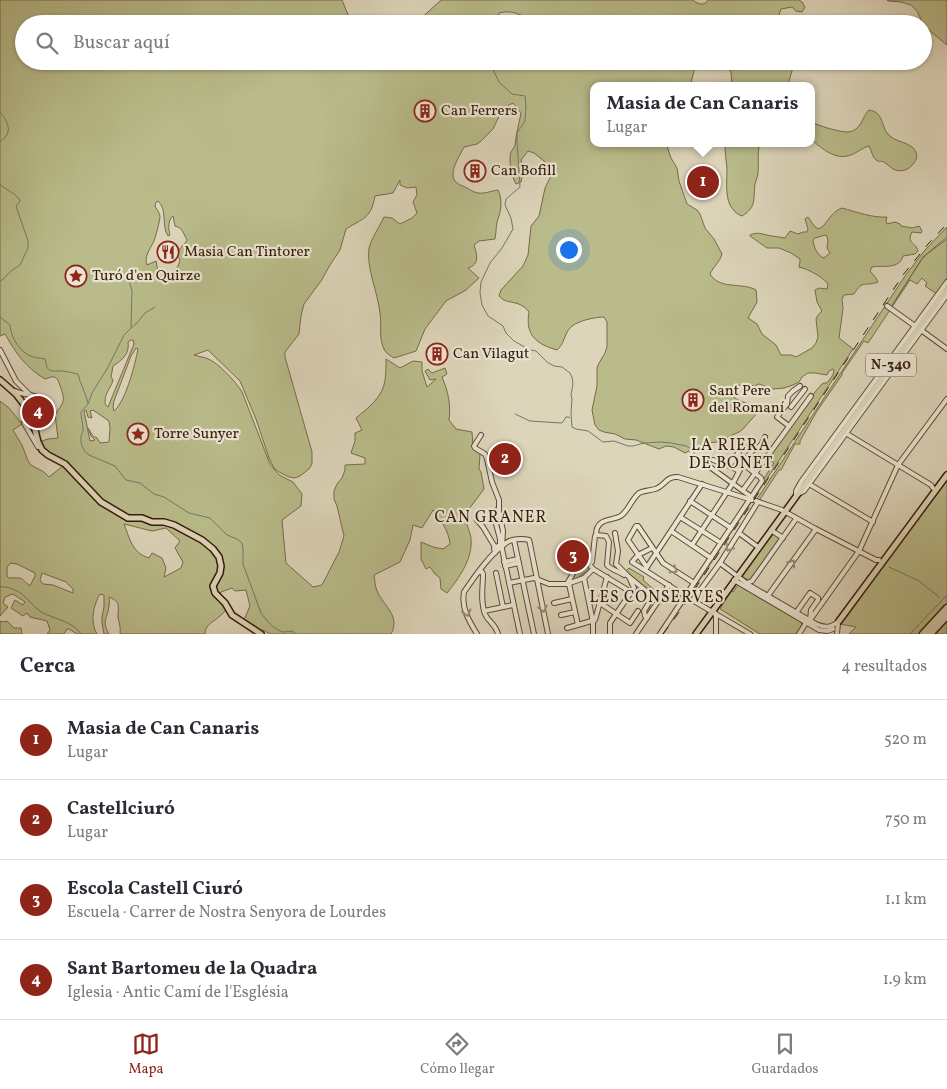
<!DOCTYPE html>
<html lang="es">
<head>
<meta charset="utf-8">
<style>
  body { margin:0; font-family:Vollkorn,serif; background:#f2f2f3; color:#2b2b33 }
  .you { position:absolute; left:568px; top:249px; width:18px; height:18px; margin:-12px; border:4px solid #fff; border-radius:50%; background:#1a73e8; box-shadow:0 0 0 8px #1a73e833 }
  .badge { display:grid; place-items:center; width:32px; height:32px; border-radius:50%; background:#8f2418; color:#fff; font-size:16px; font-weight:700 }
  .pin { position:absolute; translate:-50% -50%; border:2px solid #fff; box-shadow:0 1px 5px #0006 }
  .popup { position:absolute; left:590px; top:82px; width:225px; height:65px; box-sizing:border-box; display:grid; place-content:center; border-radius:10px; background:#fff; filter:drop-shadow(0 1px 4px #0005); font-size:16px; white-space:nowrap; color:#7c7c81 }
  .popup b { font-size:19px; color:#2b2b33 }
  .popup::after { content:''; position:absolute; left:50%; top:100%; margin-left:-10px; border:10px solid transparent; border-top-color:#fff }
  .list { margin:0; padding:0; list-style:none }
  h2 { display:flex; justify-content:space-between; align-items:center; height:65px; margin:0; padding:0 20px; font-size:21px }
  h2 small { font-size:16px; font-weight:400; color:#7c7c81 }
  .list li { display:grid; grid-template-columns:32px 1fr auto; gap:15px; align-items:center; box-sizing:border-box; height:80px; padding:0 20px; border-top:1px solid #e1e1e2 }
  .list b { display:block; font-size:19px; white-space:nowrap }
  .list p { margin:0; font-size:16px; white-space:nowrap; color:#7c7c81 }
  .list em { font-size:16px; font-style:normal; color:#7c7c81 }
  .icon { flex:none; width:28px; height:28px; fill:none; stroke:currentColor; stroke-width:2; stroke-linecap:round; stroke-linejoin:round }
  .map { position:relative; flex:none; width:947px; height:634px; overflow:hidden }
  .search { position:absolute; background:#fff; box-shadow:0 1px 4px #0004; left:15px; right:15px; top:15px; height:55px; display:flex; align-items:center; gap:12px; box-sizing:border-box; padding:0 18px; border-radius:28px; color:#7c7c81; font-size:19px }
  .sheet { height:385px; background:#fff }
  nav { display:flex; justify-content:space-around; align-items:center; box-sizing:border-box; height:70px; border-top:1px solid #e1e1e2; background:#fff; font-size:14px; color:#7c7c81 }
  nav a { display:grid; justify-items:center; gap:2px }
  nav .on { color:#8f2418 }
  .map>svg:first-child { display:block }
</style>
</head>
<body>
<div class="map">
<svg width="947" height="634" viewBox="0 0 947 634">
  <rect width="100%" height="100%" fill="#ddd5ba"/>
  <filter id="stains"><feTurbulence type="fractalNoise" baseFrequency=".004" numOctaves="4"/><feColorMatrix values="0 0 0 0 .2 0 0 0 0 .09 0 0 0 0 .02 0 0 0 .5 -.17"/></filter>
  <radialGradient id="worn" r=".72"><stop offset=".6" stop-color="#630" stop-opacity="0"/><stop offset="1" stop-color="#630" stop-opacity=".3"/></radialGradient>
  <!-- green -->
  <g fill="#b9bb8a" stroke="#786a48" fill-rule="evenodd">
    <path d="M0 0H342L349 17 356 24H24V61H698L696 64 690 86H594V143H666L671 158 677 168 679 181 687 204 697 210 700 214 705 228 714 239 722 254C720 262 713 267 710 274 719 290 742 282 756 290L757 302 748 318 757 324 762 334 776 345 781 355H791L796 357 812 348 816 343 818 337 816 319 818 315 822 311 817 302 815 290 819 288 827 289 828 284C823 277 808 269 799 267L800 262V259L791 253 779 248H767L750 236V235C759 231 763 235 772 236 776 237 781 237 785 238L790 231 798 234 803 232H807L808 229 805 219 808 217 815 227 819 229C829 223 829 213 842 208 857 212 872 218 887 217L886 221 887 224 895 222 900 224 901 226 912 228 919 226 920 227 922 231 921 233 912 232C906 244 916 242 918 251L915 254 903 256C899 270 883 265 872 267L870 271 876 278 878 282C865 287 863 279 854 294L844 295 842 299 843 308 839 338 853 349 687 599 676 614 774 463 768 459 815 392 822 384 824 383H827L833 375 834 370 833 369 829 371 827 375 815 373H808L802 377 799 382 793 385 784 388 773 389 759 384 754 386 737 385 731 388V394C738 403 747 402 757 407L758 412 743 429 739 432 717 442 706 443 685 453 674 447 666 446 659 449 636 440 625 439 615 434 604 432 599 430 595 425 592 410 597 386V368L599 363 605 353 607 347V322L604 317C595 317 575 321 569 329 564 336 564 344 557 350 536 344 525 335 529 312 518 298 508 306 499 296L501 290 523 266 528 255 531 226 539 216 545 188 551 176V170L544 161 534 153 528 151 521 160 523 171 521 182 516 184C512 178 508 159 511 152 512 150 514 148 515 145 516 134 519 124 521 113L513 103 503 108 493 129 481 141 477 144 464 147C458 159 443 180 463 186 468 188 472 192 478 193 484 194 491 191 498 190 503 201 501 211 497 222 496 228 496 234 495 239L479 241 474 245C477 255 480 264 468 268L479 278 466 290 446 301 425 329 416 351 394 358C391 356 387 354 385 351 378 339 382 325 380 313 378 293 366 267 369 248 371 239 380 226 384 217L392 218 400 224 412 218 417 213 413 202 417 195 416 187 407 188 400 185V180L393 193 375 196C371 219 363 218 346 229L340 250 330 265 321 281 304 304 301 316 299 334 285 352V357L312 452V464L309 469 300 476 295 478 289 477 279 472 274 468 269 458 256 419 240 381 208 350 194 355C198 356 202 357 206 358 218 362 236 382 242 392L270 464 279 475 293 482 302 494 301 506 282 520 286 563 313 587 322 585 339 552 344 536 337 506 334 499V491L337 484 342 478 345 470V465L365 464V458L351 453 355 441V433L362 430 356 418C368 408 383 397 385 380 386 373 386 366 386 359L400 368 413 361 422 362V371L427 387 436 379 430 380 425 371 428 369 432 373 445 368 447 374 442 377C448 391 451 404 449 420L456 429 472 432 473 445 480 454 479 469 481 472 484 489 469 509 467 517 465 519C467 525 470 532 471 538 473 559 459 578 447 593L441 589 440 578 435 574 430 567 426 569 421 559V542L433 547 443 549 450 544C449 531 440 519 433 510L422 528 413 525 410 540 400 562 374 575C375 581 375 586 377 591 383 605 401 616 391 634H270L265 631 256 629 244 620 250 606 246 590 235 591 232 588 221 592 220 596 226 610C224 612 222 614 220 616 214 622 205 624 205 634H120C121 628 119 623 118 617 118 606 121 602 109 597 109 599 110 602 109 605 108 618 101 621 109 634H104L102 623V617L104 607V595L100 594C93 606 90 622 97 634H77L69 629H67L64 634H47L50 630 47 621 30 617 27 613 23 616 11 608 15 600 23 605 25 602 13 594 5 597 3 603 8 607 0 616V401L9 408 22 424 13 430 22 445 28 461 31 465 44 472 49 477 64 465 45 451 39 442 48 439 58 438 55 415C57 410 60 409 62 404 66 397 60 387 58 380 53 374 50 378 45 379 25 367 16 353 5 334L0 336ZM158 201C168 210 161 226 168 236L170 235C168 229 168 220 173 216L175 226C183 228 183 233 187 240 184 246 179 247 177 256L180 259C179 267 176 269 171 274 169 276 168 278 166 280 156 277 158 269 156 261L147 265C144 257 149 251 153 243 155 240 160 220 160 217 160 213 157 210 155 206L156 202ZM825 235 827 236 828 241 827 248 830 253 824 258C817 255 814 248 813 240L815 238ZM131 340H133L134 344 108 407 105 404C105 401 105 396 107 393 109 388 112 385 113 380L111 377 113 366C122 360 130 354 128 342ZM136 348 138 349C135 364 126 401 114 411L113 407 114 401 131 356ZM86 410 88 417 92 418 90 411 93 410 109 421 110 428 109 442 100 443 97 438 93 436 88 428 91 436 95 440 90 441 84 411ZM124 524 152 531 166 528 180 541 175 548 183 562 181 568 164 577 166 568 162 558 152 553 149 558C132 553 130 539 124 524ZM11 563 17 564 35 573V576L30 586C19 577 25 578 9 578L7 576V567ZM42 573 66 582 73 589V593L53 585 43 584 40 580Z"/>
    <path d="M441 0H693C698 5 705 6 708 0H799L802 2 805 7 802 12 796 11 792 7 781 9 779 14 787 24H529L528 19C519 13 509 10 499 13L498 24H415Z"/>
    <path d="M887 0H947V45L924 26 917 11 911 5 901 2 888 1Z"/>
    <path d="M724 61H795L788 84 790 86H732L731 72Z"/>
    <path d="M869 110C883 112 881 124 887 133 894 143 911 141 916 152 918 156 916 160 914 163 909 170 901 173 893 169 890 167 887 164 884 162 879 160 881 163 876 160 872 157 872 151 869 146 861 148 855 155 847 156 834 159 821 148 812 140V122C818 126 840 132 847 132 851 132 856 130 858 127 863 122 863 116 869 110Z"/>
    <path d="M725 143H760C757 153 759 162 758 172 758 176 756 180 755 184 753 199 757 207 742 216 736 214 733 210 730 205 725 194 727 180 727 168 726 160 725 152 725 143Z"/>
    <path d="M947 227V237L923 257 891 307 922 259 927 254 947 239V280L937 294 925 286 927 283 922 278 917 284 910 280 868 343 864 341 842 373V375L817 411 800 441V444H795L781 470H779L759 501 757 499 905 276 925 250Z"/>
    <path d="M947 478V634H849L856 627 840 624Z"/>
    <path d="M773 533 780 539 749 581 742 576Z"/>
    <path d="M587 554 588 557V562L585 565 589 570 574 580H572C577 572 580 563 585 555Z"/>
    <path d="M629 568 644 577 643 580 657 592 655 595 650 593 627 573 626 571Z"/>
    <path d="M738 585 801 622 802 625 796 634H760L720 609 731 591 733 592Z"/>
    <path d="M0 621 3 622 7 621 14 628H21L22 634H0Z"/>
  </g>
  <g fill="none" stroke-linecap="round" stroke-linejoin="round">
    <!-- stream -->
    <g stroke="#6e796a" stroke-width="1">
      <path d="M489 61 499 82 512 94 525 96 526 107 525 121 517 133V142L520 187 506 199 505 205 511 218 513 229 502 248 490 263 481 282 480 293 482 305 488 316 503 326 506 333 514 341 530 350 536 351 547 362 554 366 562 367 570 373 572 377 573 384 571 395 572 399 571 413 572 427 576 429 588 431 603 442 614 441 628 446H633L644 443 661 442 671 443 686 446 691 449 701 462"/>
      <path d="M0 112C5 118 12 128 6 136 5 138 2 140 0 142"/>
      <path d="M0 184C6 191 16 192 20 201L16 206 28 241V248L20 265 11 271 0 282"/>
      <path d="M129 281 132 291 131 327"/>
      <path d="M155 307 145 313 137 323 131 328 124 335 107 369 92 393 88 404 81 412C81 418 83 423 83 429 83 433 82 432 81 437 80 444 84 452 89 455L115 466 126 480 140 483 154 494 164 497 189 513 210 518 227 535 237 539 242 543 243 549V564L261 613C266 620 275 631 284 632 287 632 290 631 293 631L295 634"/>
      <path d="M0 317 10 325C11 338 20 353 33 357 36 358 41 358 45 359 48 372 47 371 61 371 67 371 72 373 78 374 80 384 86 393 88 403"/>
      <path d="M515 414 530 421 561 423 563 422 566 417H569L570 418"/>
      <path d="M889 567 919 581 939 597"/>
      <path d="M0 587C6 586 13 589 19 592 28 598 34 608 43 613 55 619 74 622 81 634"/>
      <path d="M910 634 947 595"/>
    </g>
    <!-- minor casing -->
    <g stroke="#604934" stroke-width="6">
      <g id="minor">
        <path d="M887 306 915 326"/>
        <path d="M921 330 947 349"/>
        <path d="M0 350 16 381 30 395"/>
        <path d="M15 391C26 397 44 392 44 408 45 410 44 413 43 416 41 421 37 425 36 431"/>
        <path d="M791 407 805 389"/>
        <path d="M24 423 38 447"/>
        <path d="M789 426 777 417 787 404 788 396 793 391 800 386"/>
        <path d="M844 432 931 485 933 488"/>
        <path d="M481 435 474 446 475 448 485 454 487 459 492 482 499 500V512L503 531 502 549 520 634"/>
        <path d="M713 460C722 463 731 466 739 471"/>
        <path d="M703 462 750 496V500"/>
        <path d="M724 464 732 462 741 449 751 447 754 450"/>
        <path d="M809 484 873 522"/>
        <path d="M743 490 811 396"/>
        <path d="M800 493 804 491 947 295"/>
        <path d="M796 496V491L801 482 947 282"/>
        <path d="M690 501 731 528"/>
        <path d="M756 501 782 510 816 529 876 560H879"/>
        <path d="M680 517 718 541"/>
        <path d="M477 520 483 527 495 547"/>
        <path d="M771 530 783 538"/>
        <path d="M671 531 711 558"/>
        <path d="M615 533 618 551 616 564 628 576 651 595 650 601 644 611 645 616 647 618"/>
        <path d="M739 533 758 547"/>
        <path d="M596 535C596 516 614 522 622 515 629 509 632 499 639 493 644 490 649 491 655 489 665 486 666 476 678 477L752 500"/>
        <path d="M514 540 534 634"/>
        <path d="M692 545 733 483 744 462 752 451 761 445 765 437"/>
        <path d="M652 548 638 555 632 562 687 597"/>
        <path d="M495 553 494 548 500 545V539L496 524 497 510"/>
        <path d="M504 562 518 559"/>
        <path d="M592 562 595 536 597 535 606 536 609 542 607 565C610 569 620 572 624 575"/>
        <path d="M720 563 749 585 816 624C825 628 831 628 839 621"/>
        <path d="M505 566 519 563"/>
        <path d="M647 567 646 566 628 540 636 526H638L663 563 694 583"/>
        <path d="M645 570 702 484"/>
        <path d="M479 572H482L483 574C483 587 480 601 485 614 488 622 495 623 498 634"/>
        <path d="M496 573 503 607"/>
        <path d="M584 578 593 622V634"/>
        <path d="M734 580 819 630 827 631 833 629"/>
        <path d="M509 583 534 578 549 584H567L584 578 593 569"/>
        <path d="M747 583 752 581 796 519"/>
        <path d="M567 584 584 554 586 552 590 555V565L593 569 631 592"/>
        <path d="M569 584 578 625"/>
        <path d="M767 597 816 529"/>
        <path d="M692 600 750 634"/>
        <path d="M693 600 720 563 758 502"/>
        <path d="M554 603 572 599"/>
        <path d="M600 603 630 623 638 611"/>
        <path d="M798 610 810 593 818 598V600L811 610 810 620"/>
        <path d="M484 611 513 605"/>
        <path d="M715 613 716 617V634"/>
        <path d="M561 615 575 612"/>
        <path d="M567 628 595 620 607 577"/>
        <path d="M477 634C469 621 461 608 464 592 475 576 490 554 506 543 511 539 522 538 529 540L530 544 548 634"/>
        <path d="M610 634V623L612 620 634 588 629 577"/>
        <path d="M636 634 669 585"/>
        <path d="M660 634 762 481 761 478 743 464"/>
        <path d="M799 634 806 623 810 620 859 551 898 465 947 399"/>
        <path d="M837 634 838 623"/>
      </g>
    </g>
    <!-- major casing -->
    <g stroke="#361a07" stroke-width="8">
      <g id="major">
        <path d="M0 380 16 394 26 407 32 418 38 442 42 450 48 455 65 464 101 502 128 518H142L152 522H164L174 525 202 540 213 549 219 557 221 566 220 573 213 586 215 593 225 603 232 615 261 634"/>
        <path d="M839 621 947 475"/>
        <path d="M696 634 947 289"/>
      </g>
    </g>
    <!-- highway casing -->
    <g stroke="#361a07" stroke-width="9">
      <g id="highway">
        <path d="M923 634 947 608"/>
        <path d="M930 634 947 616"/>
      </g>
    </g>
    <!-- minor -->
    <use href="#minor" stroke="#e9e4d2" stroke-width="4"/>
    <!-- major -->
    <use href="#major" stroke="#ddd5ba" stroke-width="5"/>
    <!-- highway -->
    <use href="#highway" stroke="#ddd5ba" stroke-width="6"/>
    <!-- rail -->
    <path stroke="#361a07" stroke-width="1" stroke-dasharray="9 9" stroke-linecap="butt" d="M663 634 683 607 903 275 928 244 947 224"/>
  </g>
  <!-- one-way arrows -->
  <defs><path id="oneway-chevron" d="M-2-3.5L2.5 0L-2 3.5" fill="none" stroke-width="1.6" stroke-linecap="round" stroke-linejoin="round" transform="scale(1.25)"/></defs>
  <g stroke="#988977">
    <use href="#oneway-chevron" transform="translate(729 548) rotate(123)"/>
    <use href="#oneway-chevron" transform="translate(792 563) rotate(-54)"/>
    <use href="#oneway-chevron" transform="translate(674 570) rotate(33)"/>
    <use href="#oneway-chevron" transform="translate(543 609) rotate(78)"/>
    <use href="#oneway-chevron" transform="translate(467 613) rotate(73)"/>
  </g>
  <!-- icons -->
  <defs>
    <g id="building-ring" transform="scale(1.125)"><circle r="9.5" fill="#e9e4d2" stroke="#8f2418" stroke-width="1.5"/><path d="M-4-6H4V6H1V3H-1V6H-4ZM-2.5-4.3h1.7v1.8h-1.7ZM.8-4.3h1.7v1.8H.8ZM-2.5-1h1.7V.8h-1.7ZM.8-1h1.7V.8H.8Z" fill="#8f2418"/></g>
    <g id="restaurant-ring" transform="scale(1.125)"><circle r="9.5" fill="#e9e4d2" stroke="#8f2418" stroke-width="1.5"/><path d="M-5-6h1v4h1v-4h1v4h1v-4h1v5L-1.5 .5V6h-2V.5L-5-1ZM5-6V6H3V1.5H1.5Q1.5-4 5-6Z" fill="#8f2418"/></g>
    <g id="sight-ring" transform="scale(1.125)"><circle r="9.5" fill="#e9e4d2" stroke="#8f2418" stroke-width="1.5"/><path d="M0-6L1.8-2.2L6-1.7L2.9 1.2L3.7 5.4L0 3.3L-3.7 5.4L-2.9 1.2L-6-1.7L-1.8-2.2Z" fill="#8f2418"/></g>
  </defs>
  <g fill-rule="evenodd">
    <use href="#building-ring" x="425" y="111"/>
    <use href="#building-ring" x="475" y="171"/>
    <use href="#restaurant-ring" x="168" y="252"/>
    <use href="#sight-ring" x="76" y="276"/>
    <use href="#building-ring" x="437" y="354"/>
    <use href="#building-ring" x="693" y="400"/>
    <use href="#sight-ring" x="138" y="434"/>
  </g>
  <g text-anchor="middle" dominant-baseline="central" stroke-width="4.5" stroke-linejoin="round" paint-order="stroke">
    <!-- shield labels -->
    <rect fill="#e9e4d2" stroke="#6c5744" stroke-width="1" x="866" y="353.5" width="50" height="23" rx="4"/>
    <g font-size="14" font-weight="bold" fill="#361a07">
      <text x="891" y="365">N-340</text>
    </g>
    <!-- poi labels -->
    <g font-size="15" fill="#361a07" stroke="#e9e4d2" text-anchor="start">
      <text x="441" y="111">Can Ferrers</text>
      <text x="491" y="171">Can Bofill</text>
      <text x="184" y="252">Masia Can Tintorer</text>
      <text x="92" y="276">Turó d'en Quirze</text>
      <text x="453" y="354">Can Vilagut</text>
      <text x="709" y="391">Sant Pere<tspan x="709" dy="17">del Romaní</tspan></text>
      <text x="154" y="434">Torre Sunyer</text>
    </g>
    <!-- neighbourhood labels -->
    <g font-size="16" letter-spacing="1" fill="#361a07" stroke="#e9e4d2">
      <text x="731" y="446">LA RIERA<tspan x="731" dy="18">DE BONET</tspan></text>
      <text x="491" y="518">CAN GRANER</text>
      <text x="657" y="598">LES CONSERVES</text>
    </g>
  </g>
  <rect width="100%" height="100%" filter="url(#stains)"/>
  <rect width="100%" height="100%" fill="url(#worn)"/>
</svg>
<div class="you"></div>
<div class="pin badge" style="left:703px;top:182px">1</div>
<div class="popup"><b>Masia de Can Canaris</b>Lugar</div>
<div class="pin badge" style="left:505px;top:459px">2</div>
<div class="pin badge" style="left:573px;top:556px">3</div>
<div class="pin badge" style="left:38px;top:412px">4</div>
<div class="search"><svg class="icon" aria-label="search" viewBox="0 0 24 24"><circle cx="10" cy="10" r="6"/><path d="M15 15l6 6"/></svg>Buscar aquí</div>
</div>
<section class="sheet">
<h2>Cerca<small>4 resultados</small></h2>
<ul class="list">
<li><span class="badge">1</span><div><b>Masia de Can Canaris</b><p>Lugar</p></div><em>520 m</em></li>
<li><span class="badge">2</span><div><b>Castellciuró</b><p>Lugar</p></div><em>750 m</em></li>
<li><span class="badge">3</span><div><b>Escola Castell Ciuró</b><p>Escuela · Carrer de Nostra Senyora de Lourdes</p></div><em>1.1 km</em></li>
<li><span class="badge">4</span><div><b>Sant Bartomeu de la Quadra</b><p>Iglesia · Antic Camí de l'Església</p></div><em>1.9 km</em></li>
</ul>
</section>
<nav>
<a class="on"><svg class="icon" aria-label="map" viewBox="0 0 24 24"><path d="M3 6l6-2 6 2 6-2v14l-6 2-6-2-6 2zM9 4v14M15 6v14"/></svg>Mapa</a>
<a><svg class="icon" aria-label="directions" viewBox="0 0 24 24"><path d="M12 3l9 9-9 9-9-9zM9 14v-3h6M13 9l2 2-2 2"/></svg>Cómo llegar</a>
<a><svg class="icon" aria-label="saved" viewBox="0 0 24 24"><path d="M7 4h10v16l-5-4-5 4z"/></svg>Guardados</a>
</nav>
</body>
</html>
